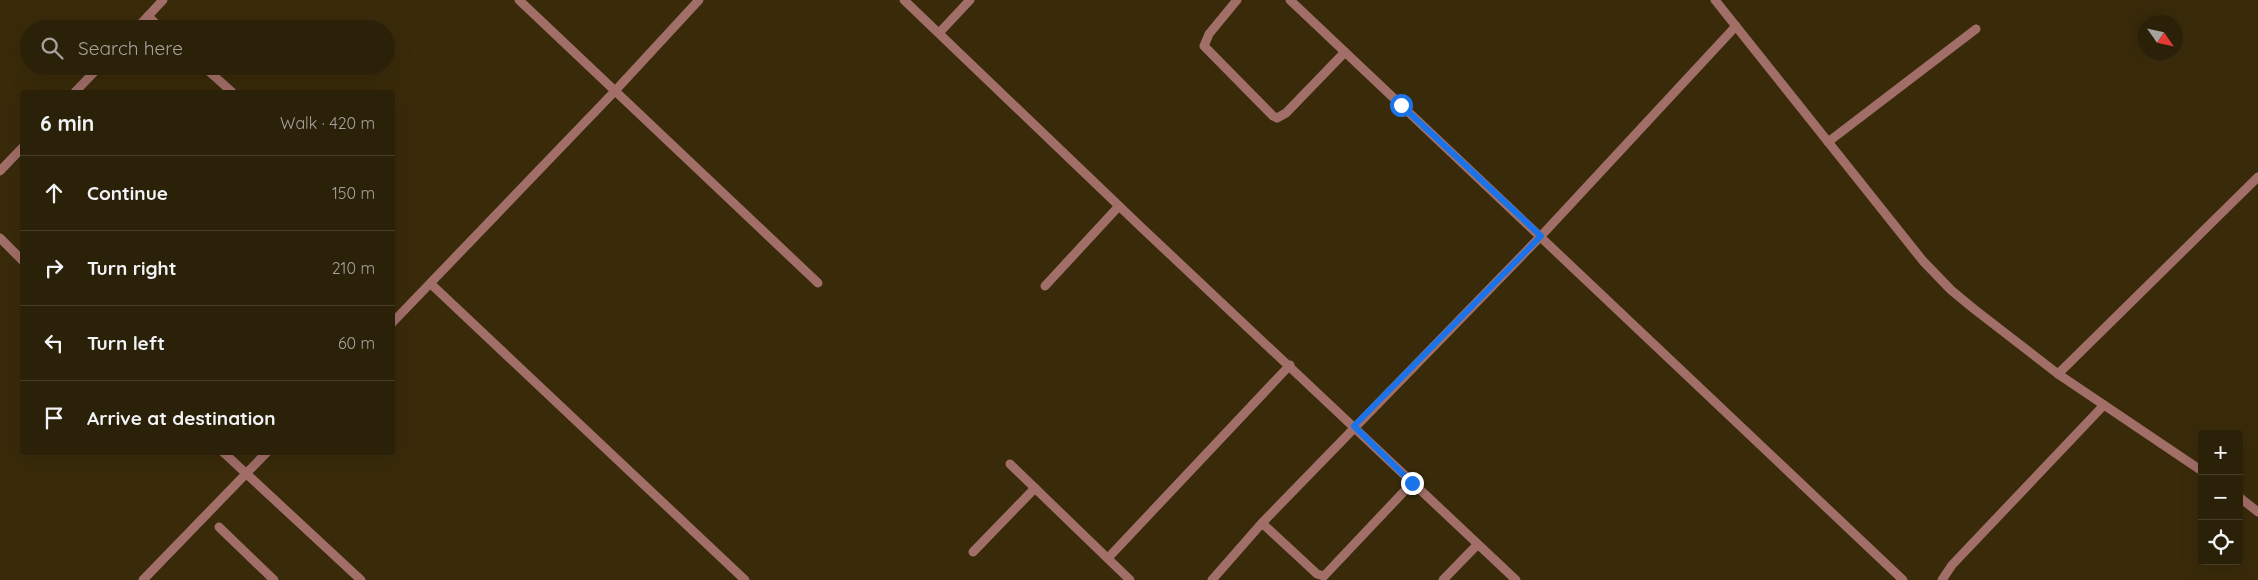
<!DOCTYPE html>
<html lang="en">
<head>
<meta charset="utf-8">
<style>
  body { margin:0; font-family:Quicksand,sans-serif; background:#372d16; color:#f1f3f6 }
  .controls { position:absolute; right:15px; bottom:15px; display:grid; overflow:hidden; border-radius:5px; box-shadow:0 5px 20px #0002 }
  .controls button { width:45px; height:45px; display:grid; place-items:center; padding:0; border:0; border-bottom:1px solid #473e29; background:#2b2008; color:#f1f3f6; font:25px sans-serif }
  .compass { position:absolute; left:2138px; top:15px; width:45px; height:45px; border-radius:50%; background:#2b2008; box-shadow:0 5px 20px #0002; rotate:124deg }
  .stop { position:absolute; width:15px; height:15px; margin:-11px; border:4px solid #1a73e8; border-radius:50%; background:#fff }
  .stop.end { background:#1a73e8; border-color:#fff; box-shadow:0 1px 5px #0008 }
  .list { margin:0; padding:0; list-style:none }
  h2 { display:flex; justify-content:space-between; align-items:center; height:65px; margin:0; padding:0 20px; font-size:21px }
  h2 small { font-size:16px; font-weight:400; color:#a6a39c }
  .list li { display:grid; grid-template-columns:32px 1fr auto; gap:15px; align-items:center; box-sizing:border-box; height:75px; padding:0 20px; border-top:1px solid #473e29 }
  .list b { display:block; font-size:19px; white-space:nowrap }
  .list em { font-size:16px; font-style:normal; color:#a6a39c }
  .icon { flex:none; width:28px; height:28px; fill:none; stroke:currentColor; stroke-width:2; stroke-linecap:round; stroke-linejoin:round }
  .map { position:relative; flex:none; width:2258px; height:580px; overflow:hidden }
  .search { position:absolute; background:#2b2008; box-shadow:0 5px 20px #0002; left:20px; top:20px; width:375px; height:55px; display:flex; align-items:center; gap:12px; box-sizing:border-box; padding:0 18px; border-radius:28px; color:#a6a39c; font-size:19px }
  .panel { position:absolute; background:#2b2008; box-shadow:0 5px 20px #0002; left:20px; top:90px; width:375px; height:365px; border-radius:5px }
  .map>svg:first-child { display:block }
</style>
</head>
<body>
<div class="map">
<svg width="2258" height="580" viewBox="0 0 2258 580">
  <rect width="100%" height="100%" fill="#392b0a"/>
  <g fill="none" stroke-linecap="round" stroke-linejoin="round">
    <!-- minor -->
    <g stroke="#a26e68" stroke-width="9">
      <path d="M519 0 818 283"/>
      <path d="M904 0 1141 227 1516 580"/>
      <path d="M1237 0 1209 34 1204 46 1273 116 1277 118 1286 113 1345 52"/>
      <path d="M1290 0 1903 580"/>
      <path d="M1715 0 1923 261 1951 290 1974 309 2058 374 2202 471"/>
      <path d="M148 16 161 29"/>
      <path d="M136 29 163 0"/>
      <path d="M939 33 970 0"/>
      <path d="M203 66 232 92"/>
      <path d="M75 92 100 66"/>
      <path d="M1828 142 1976 29"/>
      <path d="M0 171 22 148"/>
      <path d="M0 238 22 260"/>
      <path d="M431 284 745 580"/>
      <path d="M1045 286 1119 206"/>
      <path d="M392 323 614 92 699 0"/>
      <path d="M2058 374 2258 177"/>
      <path d="M223 452 361 580"/>
      <path d="M1010 464 1130 580"/>
      <path d="M2239 497 2258 512"/>
      <path d="M1262 523 1317 574 1324 576 1412 483"/>
      <path d="M219 527 274 580"/>
      <path d="M973 552 1035 488"/>
      <path d="M1108 558 1290 365"/>
      <path d="M143 580 267 452"/>
      <path d="M1212 580 1262 523 1541 236 1736 26"/>
      <path d="M1443 580 1477 545"/>
      <path d="M1942 580 1952 565 2104 405"/>
    </g>
  </g>
  <g fill="none" stroke-linecap="round" stroke-linejoin="round">
    <!-- route -->
    <path stroke="#1a73e8" stroke-width="6" d="M1401 105 1541 236 1354 426 1412 483"/>
  </g>
</svg>
<div class="controls">
<button>+</button>
<button>−</button>
<button><svg class="icon" aria-label="locate" viewBox="0 0 24 24"><circle cx="12" cy="12" r="6"/><path d="M12 2v4M12 18v4M2 12h4M18 12h4"/></svg></button>
</div>
<svg class="compass" viewBox="-18 -18 36 36"><path d="M0-13l5 13h-10z" fill="#e53935"/><path d="M0 13l5-13h-10z" fill="#a6a39c"/></svg>
<div class="stop" style="left:1401px;top:105px"></div>
<div class="stop end" style="left:1412px;top:483px"></div>
<div class="search"><svg class="icon" aria-label="search" viewBox="0 0 24 24"><circle cx="10" cy="10" r="6"/><path d="M15 15l6 6"/></svg>Search here</div>
<section class="panel">
<h2>6 min<small>Walk · 420 m</small></h2>
<ul class="list">
<li><svg class="icon" aria-label="ahead" viewBox="0 0 24 24"><path d="M12 20V5M6 11l6-6 6 6"/></svg><div><b>Continue</b></div><em>150 m</em></li>
<li><svg class="icon" aria-label="right" viewBox="0 0 24 24"><path d="M7 20v-9h11M14 6l5 5-5 5"/></svg><div><b>Turn right</b></div><em>210 m</em></li>
<li><svg class="icon" aria-label="left" viewBox="0 0 24 24"><path d="M17 20v-9H6M10 6l-5 5 5 5"/></svg><div><b>Turn left</b></div><em>60 m</em></li>
<li><svg class="icon" aria-label="arrive" viewBox="0 0 24 24"><path d="M6 21V4h12l-3 4 3 4H6"/></svg><div><b>Arrive at destination</b></div></li>
</ul>
</section>
</div>
</body>
</html>
